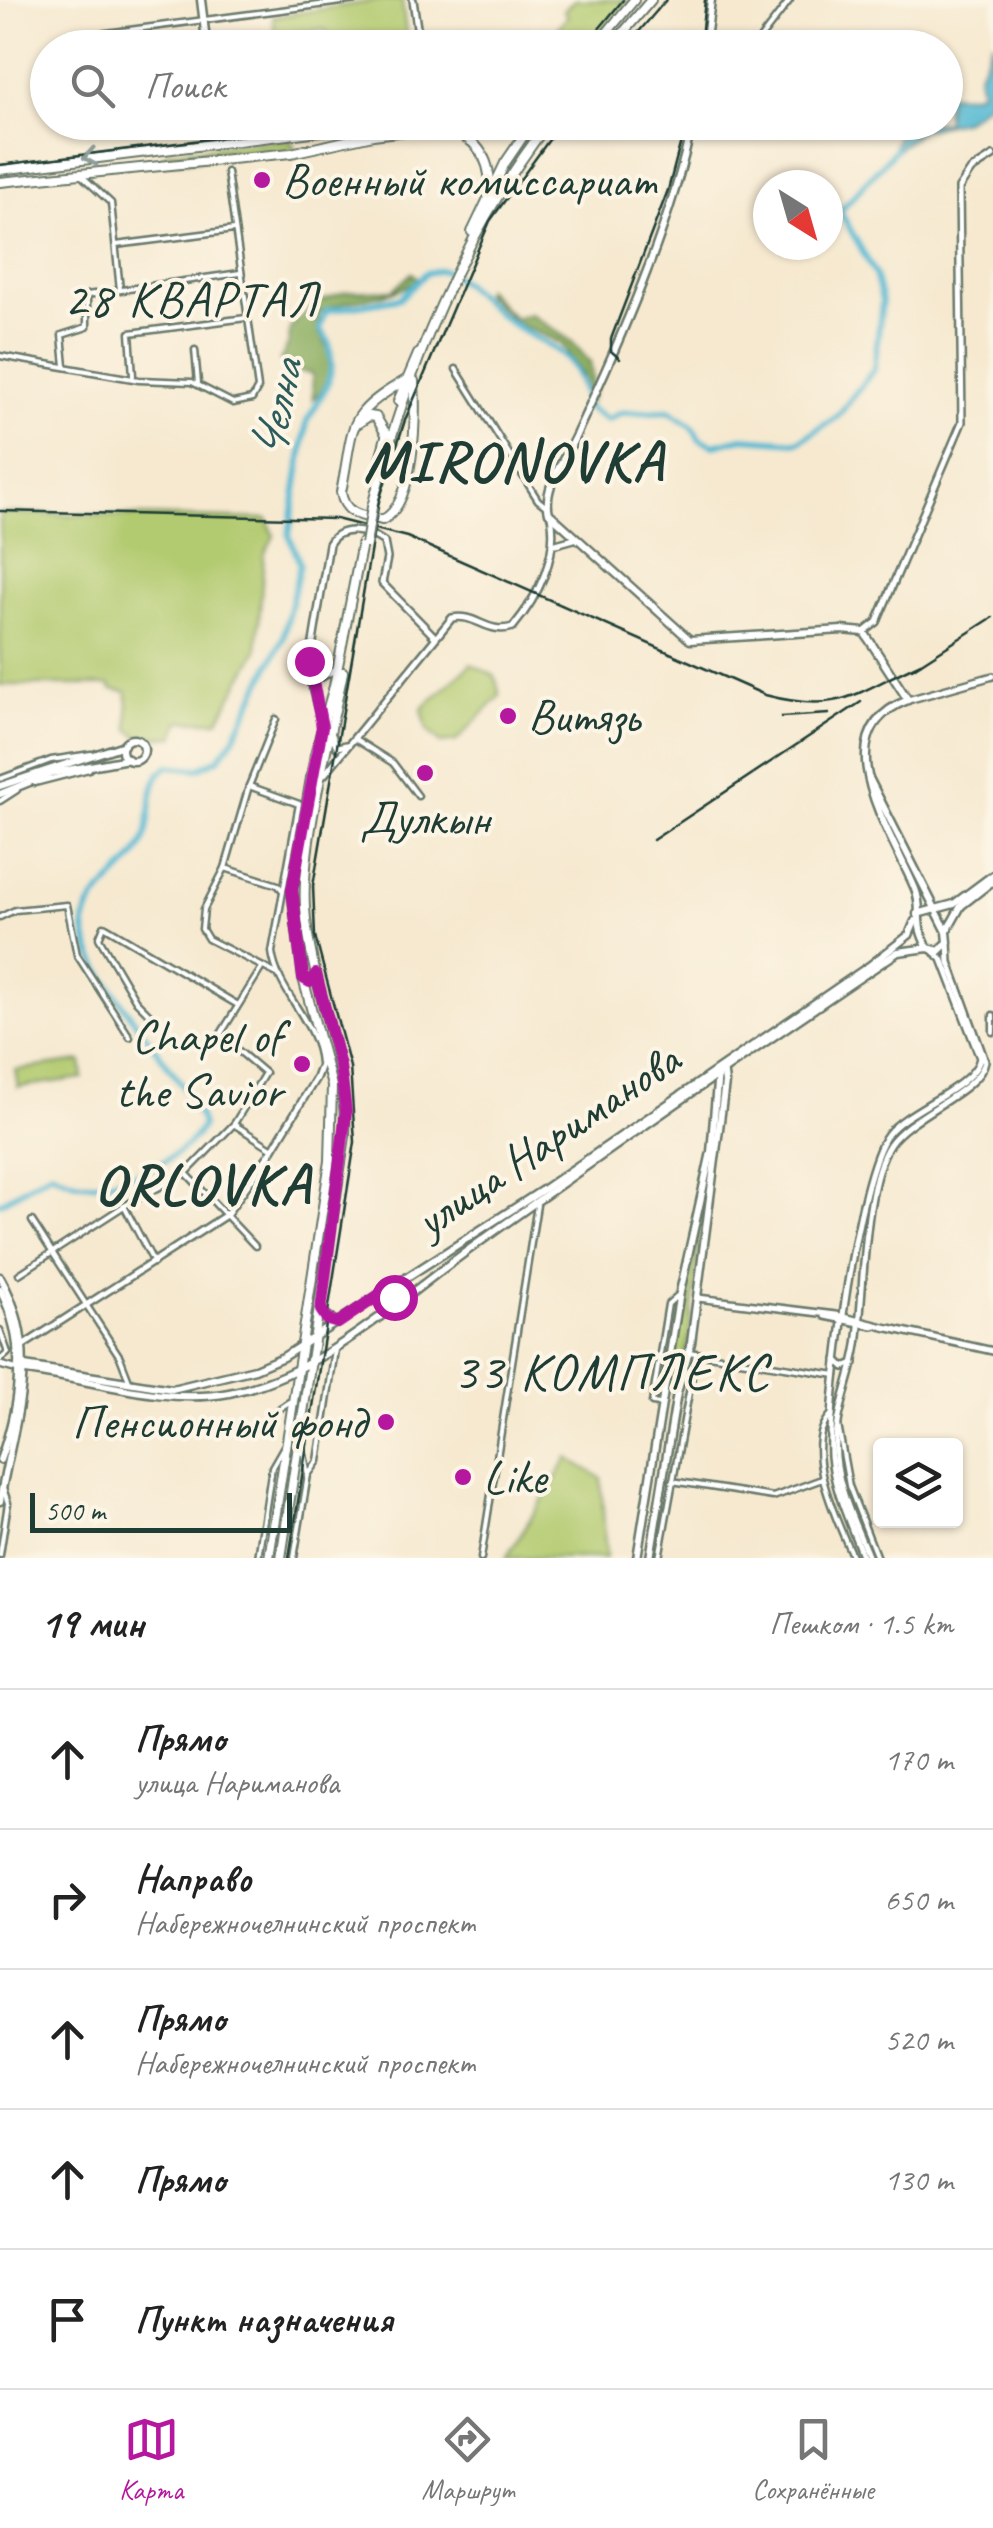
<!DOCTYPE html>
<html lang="ru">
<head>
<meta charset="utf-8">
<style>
  body { margin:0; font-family:Caveat,sans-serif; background:#f6f6f6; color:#222 }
  .controls { position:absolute; right:30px; bottom:30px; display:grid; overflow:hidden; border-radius:10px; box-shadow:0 2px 8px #0004 }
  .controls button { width:90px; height:90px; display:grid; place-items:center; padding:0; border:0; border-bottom:2px solid #e0e0e0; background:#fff; color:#222; font:50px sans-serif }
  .compass { position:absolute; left:753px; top:170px; width:90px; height:90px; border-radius:50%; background:#fff; box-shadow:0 2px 8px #0004; rotate:143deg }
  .scale { position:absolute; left:30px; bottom:25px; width:262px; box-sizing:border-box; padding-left:10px; border:5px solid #1f3d34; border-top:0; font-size:28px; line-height:35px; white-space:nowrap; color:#1f3d34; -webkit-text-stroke:8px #fcf5e5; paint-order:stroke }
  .stop { position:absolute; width:30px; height:30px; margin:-22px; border:8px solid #b5179e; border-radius:50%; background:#fff }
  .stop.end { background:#b5179e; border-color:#fff; box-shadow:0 2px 10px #0008 }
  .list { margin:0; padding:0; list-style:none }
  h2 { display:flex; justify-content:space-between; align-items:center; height:130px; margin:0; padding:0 40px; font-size:42px }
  h2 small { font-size:32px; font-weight:400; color:#767676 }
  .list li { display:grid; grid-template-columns:65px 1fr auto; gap:30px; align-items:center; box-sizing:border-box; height:140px; padding:0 40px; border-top:2px solid #e0e0e0 }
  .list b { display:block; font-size:38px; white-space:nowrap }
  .list p { margin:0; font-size:32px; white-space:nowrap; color:#767676 }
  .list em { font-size:32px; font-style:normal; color:#767676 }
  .icon { flex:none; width:55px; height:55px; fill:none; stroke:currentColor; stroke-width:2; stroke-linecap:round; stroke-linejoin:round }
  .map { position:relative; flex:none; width:993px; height:1558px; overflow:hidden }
  .search { position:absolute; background:#fff; box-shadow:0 2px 8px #0004; left:30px; right:30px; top:30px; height:110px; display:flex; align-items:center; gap:25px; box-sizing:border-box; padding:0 35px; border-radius:55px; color:#767676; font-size:38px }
  .sheet { height:830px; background:#fff }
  nav { display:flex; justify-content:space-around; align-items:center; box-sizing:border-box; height:140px; border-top:2px solid #e0e0e0; background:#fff; font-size:28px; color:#767676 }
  nav a { display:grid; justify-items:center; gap:5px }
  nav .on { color:#b5179e }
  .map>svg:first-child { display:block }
</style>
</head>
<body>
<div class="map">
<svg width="993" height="1558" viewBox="0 0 993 1558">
  <rect width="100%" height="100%" fill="#fcf5e5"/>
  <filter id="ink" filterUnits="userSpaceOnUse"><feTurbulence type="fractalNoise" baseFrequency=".01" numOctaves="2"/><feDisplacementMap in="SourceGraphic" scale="20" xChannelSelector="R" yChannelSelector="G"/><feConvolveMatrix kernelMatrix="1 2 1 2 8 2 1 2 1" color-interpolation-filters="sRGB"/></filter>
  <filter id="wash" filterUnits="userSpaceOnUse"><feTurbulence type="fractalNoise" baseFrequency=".0048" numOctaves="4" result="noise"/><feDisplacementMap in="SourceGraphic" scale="40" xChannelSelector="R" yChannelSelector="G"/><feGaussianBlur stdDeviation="2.25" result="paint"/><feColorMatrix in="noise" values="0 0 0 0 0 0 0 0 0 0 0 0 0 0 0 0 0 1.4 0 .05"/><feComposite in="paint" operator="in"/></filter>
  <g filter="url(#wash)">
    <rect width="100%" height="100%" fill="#f6e9d0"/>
    <!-- green -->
    <g fill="#b2ca6f" stroke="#688452" stroke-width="2.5">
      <path d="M380 0H402L408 47H331L329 34 323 29 291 33 290 47H277L273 17Z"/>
      <path d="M574 0H629L588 47H542L568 16 564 11Z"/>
      <path d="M290 139 295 149 163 163 161 159 168 152Z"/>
      <path d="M0 513 267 519 274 536 264 555 257 651 218 721H180L174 737H138L129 729 127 692 111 689 110 685H0Z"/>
      <path d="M471 664 495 676 500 696 456 741 441 743 427 730 422 709Z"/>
      <path d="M81 1061 83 1078 18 1087 15 1070Z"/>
      <path d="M703 1216 688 1344 672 1393 677 1334Z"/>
      <path d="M568 1458 601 1478 606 1558H506Z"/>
    </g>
    <!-- forest -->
    <g fill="#8dae62" stroke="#56764b" stroke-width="2.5">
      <path d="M412 273 418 279C383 303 353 294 319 313L318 331C335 352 334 382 313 399L312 374 293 370 280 360 289 343 290 328 316 303 345 292 393 290Z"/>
      <path d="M485 289 515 319 530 314 571 341 590 362 594 392 589 403 586 381 561 343 516 323 483 293Z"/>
    </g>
    <!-- water -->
    <path fill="#55b9d3" stroke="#3a7b84" stroke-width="2.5" d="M993 41 990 101 965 120 921 130 893 153 897 136 912 123 946 122V94L971 95 981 91 978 76Z"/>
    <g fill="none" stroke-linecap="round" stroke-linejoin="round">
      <!-- river -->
      <path stroke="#55b9d3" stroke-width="6" d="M0 1203 51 1172C61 1176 70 1182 82 1183 123 1186 182 1161 202 1126 190 1072 67 964 87 913 96 888 132 870 144 841 153 819 147 795 159 774L168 766 198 769 218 759 234 738 283 638 300 564 289 535 307 421 327 386 332 366 329 342 320 329 326 311 400 298 426 273 443 270C469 283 483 303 505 319 549 351 577 344 586 407L607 420 620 413 669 411 693 427 699 439 714 445 743 438 798 442 837 417 874 369 882 301 875 274 840 211 896 149"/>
    </g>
  </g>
  <g filter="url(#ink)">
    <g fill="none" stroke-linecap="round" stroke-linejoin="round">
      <!-- minor casing -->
      <g stroke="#6a796b" stroke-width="9">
        <g id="minor">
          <path d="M76 37 357 0"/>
          <path d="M753 48 790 0"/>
          <path d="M83 177 111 203 120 290"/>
          <path d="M116 245 234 230"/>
          <path d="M195 350 198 383"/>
          <path d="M0 356 139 380 192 382 233 403 252 399 258 388 227 172"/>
          <path d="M65 366 62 335 87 327V295L240 273"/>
          <path d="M456 369 538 500 548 508"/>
          <path d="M133 376 130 333 246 318"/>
          <path d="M276 719 249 786 225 868 204 909 202 929 208 939 277 974"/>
          <path d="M355 739 393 763 418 796"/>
          <path d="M0 779 51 760 91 754"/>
          <path d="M35 783 89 769"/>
          <path d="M249 786 299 804 272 952C277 992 317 1022 320 1063"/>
          <path d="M0 801 17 790"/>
          <path d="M225 868 278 885 283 891"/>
          <path d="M0 917 15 910 67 905 77 955 130 1037"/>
          <path d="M993 1015V1032"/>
          <path d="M154 1019 136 1001 99 938 104 926 238 1005"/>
          <path d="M235 1125 273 1149"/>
          <path d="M186 1173 255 1246"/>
          <path d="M124 1206 154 1263"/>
          <path d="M32 1221 120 1357 130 1383"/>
          <path d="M19 1274 124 1206 186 1173 234 1124 265 1073 220 1035 261 969"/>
          <path d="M0 1330 8 1353 0 1360"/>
          <path d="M689 1352 836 1375"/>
          <path d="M660 1404 652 1403 668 1304 677 1296"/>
          <path d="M280 1408 289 1402"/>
          <path d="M832 1414C799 1446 838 1522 853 1558"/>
          <path d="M838 1425 849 1486 877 1558"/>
          <path d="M308 1475 318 1461 335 1350"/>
          <path d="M672 1481 773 1497 822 1479"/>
          <path d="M0 1555 8 1503 4 1491"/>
          <path d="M258 1558 272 1467 284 1446"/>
          <path d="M294 1558 308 1475 301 1439"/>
          <path d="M481 1558 537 1205"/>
          <path d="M659 1558 696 1354"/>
        </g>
      </g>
      <!-- tertiary casing -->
      <g stroke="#6a796b" stroke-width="10">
        <g id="tertiary">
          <path d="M413 0 420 48"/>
          <path d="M556 544 574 539"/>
          <path d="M864 632 877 622 962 422 959 188 971 170 993 156"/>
          <path d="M311 666 322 677 336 669"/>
          <path d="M908 700 993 676"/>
          <path d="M322 724 308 673 329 544C340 524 367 530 384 542L387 558 382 583 435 637"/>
          <path d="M332 735 337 747 346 745"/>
          <path d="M324 775 452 618C476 613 487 635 513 627 538 597 559 555 551 516"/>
          <path d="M698 1298 836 1315 888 1328"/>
          <path d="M825 1316 873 1326"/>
          <path d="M889 1328 993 1351"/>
          <path d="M24 1345 226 1215 273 1149 316 1078 323 1059"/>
          <path d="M837 1360 844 1367 854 1363"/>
          <path d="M0 1365 18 1370"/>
          <path d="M863 1558C851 1525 834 1491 831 1456 828 1402 857 1174 888 1134 907 1109 975 1087 980 1058L942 959 933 951"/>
          <path d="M869 1558C856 1526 839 1492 836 1457 833 1417 851 1383 857 1345 864 1294 863 1184 890 1144 911 1114 980 1091 985 1061L949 962 948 942"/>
        </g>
      </g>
      <!-- secondary casing -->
      <g stroke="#6a796b" stroke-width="11">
        <g id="secondary">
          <path d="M201 0 207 48"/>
          <path d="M705 48 711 0"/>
          <path d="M219 122 222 142"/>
          <path d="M692 122C673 221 619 343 576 435 566 458 542 487 549 513L690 640 842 630 864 632 908 700C821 733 892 833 915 889 924 911 912 919 928 948L939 951 948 942 947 932 869 778"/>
          <circle cx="133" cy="750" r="11"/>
          <path d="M0 786 124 745"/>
          <path d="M0 794 52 773 128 759"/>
          <path d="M917 914 954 904 993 875"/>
          <path d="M947 931 961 906 993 881"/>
          <path d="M0 1277C44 1354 13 1421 0 1501"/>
          <path d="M0 1290C28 1343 20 1405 0 1460"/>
          <path d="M321 1311 337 1323"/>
          <path d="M18 1365 172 1389 255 1369 283 1357 544 1189 869 966 909 935 915 921"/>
          <path d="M18 1370C86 1377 160 1406 229 1393 323 1374 398 1300 474 1246 614 1146 755 1048 898 952L928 948"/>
          <path d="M637 1558 680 1292 711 1152 718 1072"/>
          <path d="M650 1558 677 1393 691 1343 725 1083 723 1067"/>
        </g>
      </g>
      <!-- primary casing -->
      <g stroke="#6a796b" stroke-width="12">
        <g id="primary">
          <path d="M594 48 634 0"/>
          <path d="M610 48 651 0"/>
          <path d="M446 129C475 137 490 156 490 187"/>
          <path d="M0 170 394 122"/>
          <path d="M0 182 291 153 373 135 479 122"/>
          <path d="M472 232 505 163 533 122"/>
          <path d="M406 380C343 416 355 425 341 492 344 515 362 516 382 520 416 505 416 413 414 381"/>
          <path d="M398 401 418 354"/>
          <path d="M357 424 369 416 376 417 386 434"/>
          <path d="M375 478 387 433"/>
          <path d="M372 507C406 371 463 233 549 122"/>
          <path d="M269 1558 330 1161 332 1086 303 978 292 890 315 754 334 686 362 543"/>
          <path d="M281 1558 345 1136C348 1057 310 986 305 908 301 842 330 739 343 672"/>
        </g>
      </g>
      <!-- minor -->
      <use href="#minor" stroke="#fff" stroke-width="4"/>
      <!-- tertiary -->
      <use href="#tertiary" stroke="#fff" stroke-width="5"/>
      <!-- secondary -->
      <use href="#secondary" stroke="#fff" stroke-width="6"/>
      <!-- primary -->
      <use href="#primary" stroke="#fff" stroke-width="8"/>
      <!-- tram -->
      <g stroke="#1f3d34" stroke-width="2.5">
        <path d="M583 48 623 0"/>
        <path d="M625 48 666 0"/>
        <path d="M700 48 705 0"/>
        <path d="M0 165 345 122"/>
        <path d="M620 359 611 351V339L668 190 686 122"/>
        <path d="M289 1558 355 1142 350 1067 315 936 313 886 379 501 405 420 490 221 562 122"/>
      </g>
      <!-- rail -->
      <g stroke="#1f3d34" stroke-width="2.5">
        <path d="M0 511 336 519 407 537 765 695C842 715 856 692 921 663"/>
        <path d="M912 669 993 617"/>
        <path d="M781 717 829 714"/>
        <path d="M653 840 861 702"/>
      </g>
      <!-- primary-bridge casing -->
      <g stroke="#6a796b" stroke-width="12" stroke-linecap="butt">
        <path id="primary-bridge" d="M366 544 372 507"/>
      </g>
      <!-- primary-bridge -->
      <use href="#primary-bridge" stroke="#fff" stroke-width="8"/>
    </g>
    <!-- one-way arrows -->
    <defs><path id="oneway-chevron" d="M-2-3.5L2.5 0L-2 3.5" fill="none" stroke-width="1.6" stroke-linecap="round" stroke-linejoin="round" transform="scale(2.5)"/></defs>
    <use stroke="#8f9e9a" href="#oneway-chevron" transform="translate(90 157) rotate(171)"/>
  </g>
  <g fill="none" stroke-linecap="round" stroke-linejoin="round" filter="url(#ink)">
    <!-- route -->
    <path stroke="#b5179e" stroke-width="12" d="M309 661 322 727 292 890 303 978 310 982 316 974 340 1066 346 1112 321 1310 328 1320 338 1323 382 1293 394 1297"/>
  </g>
  <!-- markers -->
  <g fill="#b5179e" stroke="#fcf5e5" stroke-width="4">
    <circle cx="262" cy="180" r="10"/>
    <circle cx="508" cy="716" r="10"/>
    <circle cx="425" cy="773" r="10"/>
    <circle cx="302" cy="1064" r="10"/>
    <circle cx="386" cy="1422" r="10"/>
    <circle cx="463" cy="1477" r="10"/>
  </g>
  <g text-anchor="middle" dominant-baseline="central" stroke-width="8" stroke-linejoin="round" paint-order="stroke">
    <!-- poi labels -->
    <g font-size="48" fill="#1f3d34" stroke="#fcf5e5" text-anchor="start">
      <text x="282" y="180">Военный комиссариат</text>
      <text x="528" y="716">Витязь</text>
      <text x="425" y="818" text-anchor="middle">Дулкын</text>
      <text x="282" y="1036" text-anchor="end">Chapel of<tspan x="282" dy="55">the Savior</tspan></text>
      <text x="366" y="1422" text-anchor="end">Пенсионный фонд</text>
      <text x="483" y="1477">Like</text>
    </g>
    <!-- street labels -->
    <g font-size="48" fill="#1f3d34" stroke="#fcf5e5">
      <text transform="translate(547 1140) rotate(-34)">улица Нариманова</text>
    </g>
    <!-- neighbourhood labels -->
    <g font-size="50" letter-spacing="2.5" fill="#1f3d34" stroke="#fcf5e5">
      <text x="192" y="299">28 КВАРТАЛ</text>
    </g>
    <!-- water labels -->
    <g font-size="50" font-style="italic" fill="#2c5c5c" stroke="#fcf5e5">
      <text transform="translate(276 410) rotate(-78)">Челна</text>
    </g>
    <!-- quarter labels -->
    <g font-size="52" letter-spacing="2.5" fill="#1f3d34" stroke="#fcf5e5">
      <text x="612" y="1372">33 КОМПЛЕКС</text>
    </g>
    <!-- district labels -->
    <g font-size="58" font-weight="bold" letter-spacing="2.5" fill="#1f3d34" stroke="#fcf5e5">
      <text x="514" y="460">MIRONOVKA</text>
      <text x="203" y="1183">ORLOVKA</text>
    </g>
  </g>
</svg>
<div class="controls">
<button><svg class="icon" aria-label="layers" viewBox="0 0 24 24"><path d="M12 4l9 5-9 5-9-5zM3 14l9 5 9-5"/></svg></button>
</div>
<svg class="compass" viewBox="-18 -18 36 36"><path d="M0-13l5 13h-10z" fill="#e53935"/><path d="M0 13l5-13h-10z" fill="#767676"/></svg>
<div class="scale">500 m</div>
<div class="stop" style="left:394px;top:1297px"></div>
<div class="stop end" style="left:309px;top:661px"></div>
<div class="search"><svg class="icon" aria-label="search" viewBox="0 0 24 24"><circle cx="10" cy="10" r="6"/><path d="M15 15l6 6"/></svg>Поиск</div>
</div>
<section class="sheet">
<h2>19 мин<small>Пешком · 1.5 km</small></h2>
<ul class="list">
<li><svg class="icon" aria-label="ahead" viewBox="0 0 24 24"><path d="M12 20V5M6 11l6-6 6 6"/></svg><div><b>Прямо</b><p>улица Нариманова</p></div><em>170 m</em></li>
<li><svg class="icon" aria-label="right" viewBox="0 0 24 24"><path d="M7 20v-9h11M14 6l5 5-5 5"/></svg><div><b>Направо</b><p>Набережночелнинский проспект</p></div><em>650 m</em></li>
<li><svg class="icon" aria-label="ahead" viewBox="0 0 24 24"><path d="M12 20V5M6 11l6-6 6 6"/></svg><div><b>Прямо</b><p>Набережночелнинский проспект</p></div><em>520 m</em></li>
<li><svg class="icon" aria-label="ahead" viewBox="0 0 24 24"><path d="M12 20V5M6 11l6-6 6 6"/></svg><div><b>Прямо</b></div><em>130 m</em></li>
<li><svg class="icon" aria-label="arrive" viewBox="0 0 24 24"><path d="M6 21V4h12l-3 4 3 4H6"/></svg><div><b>Пункт назначения</b></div></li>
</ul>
</section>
<nav>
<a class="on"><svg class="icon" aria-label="map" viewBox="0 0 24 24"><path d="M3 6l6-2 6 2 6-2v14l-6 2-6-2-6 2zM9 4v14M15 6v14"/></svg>Карта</a>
<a><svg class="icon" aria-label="directions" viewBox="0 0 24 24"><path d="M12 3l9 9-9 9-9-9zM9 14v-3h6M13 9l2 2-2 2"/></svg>Маршрут</a>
<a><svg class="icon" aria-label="saved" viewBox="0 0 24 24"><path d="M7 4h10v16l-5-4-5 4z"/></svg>Сохранённые</a>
</nav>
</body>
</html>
